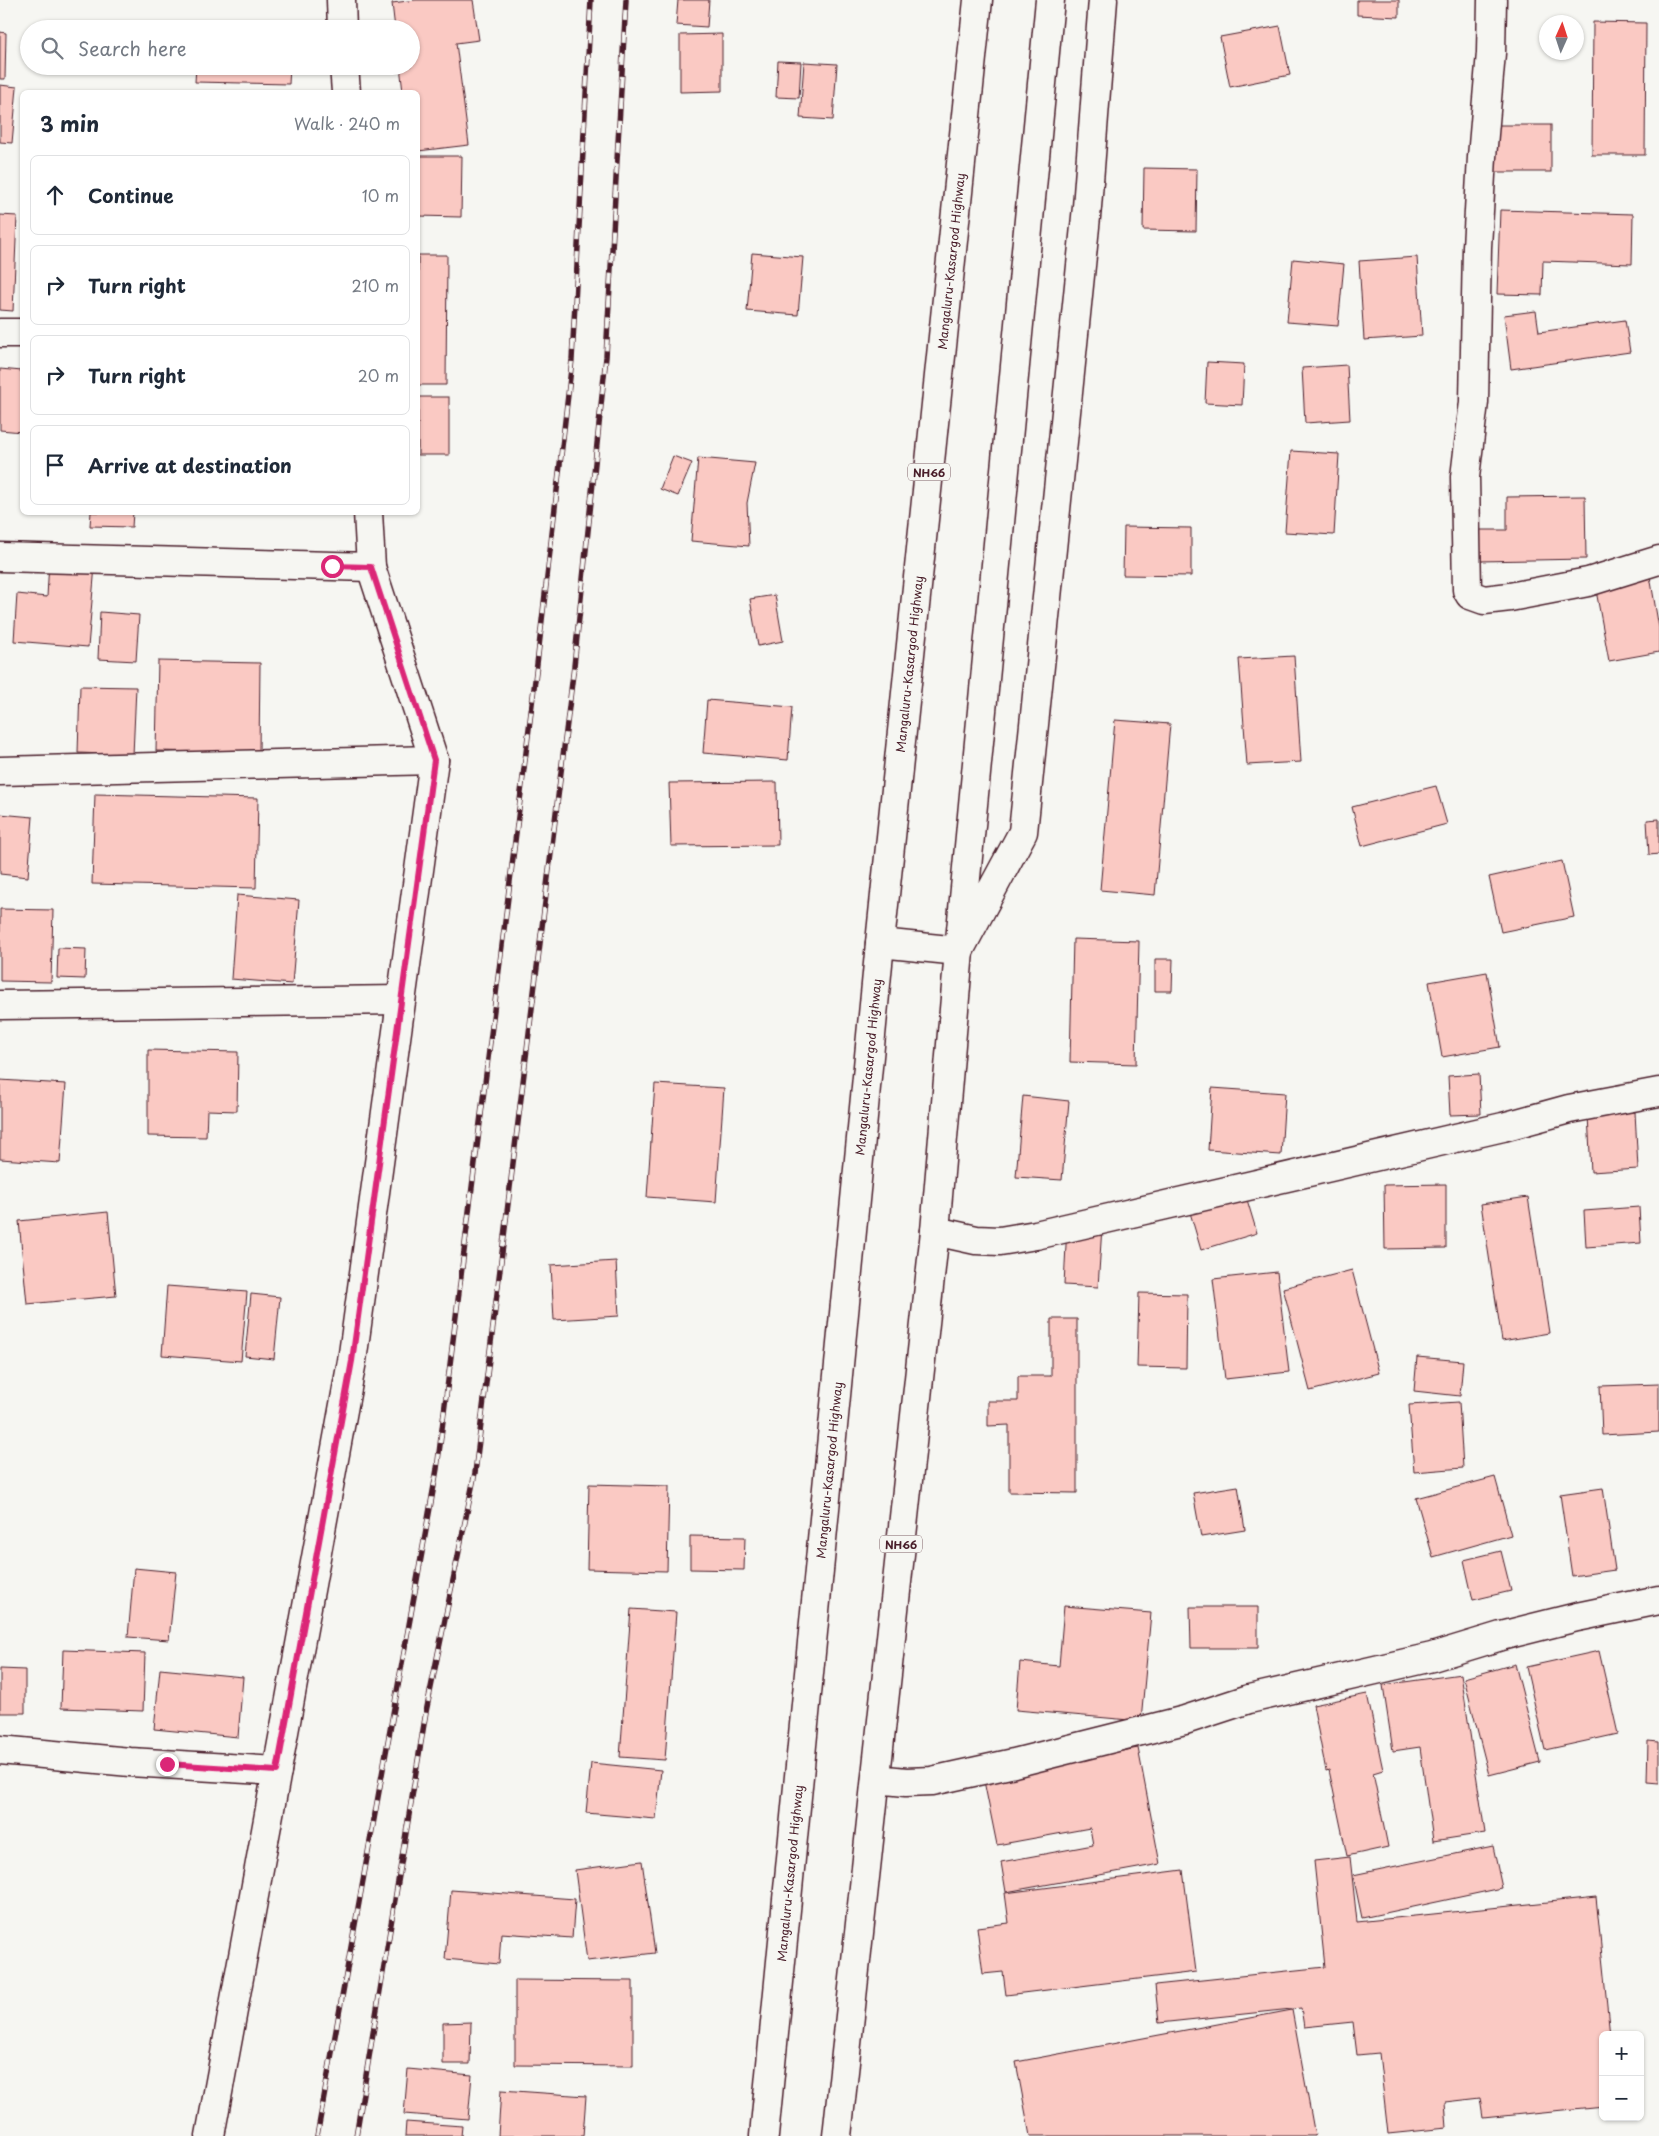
<!DOCTYPE html>
<html lang="en">
<head>
<meta charset="utf-8">
<style>
  body { margin:0; font-family:"Playpen Sans",sans-serif; background:#f2f2f3; color:#1f2937 }
  .controls { position:absolute; right:15px; bottom:15px; display:grid; overflow:hidden; border-radius:8px; box-shadow:0 1px 4px #0004 }
  .controls button { width:45px; height:45px; display:grid; place-items:center; padding:0; border:0; border-bottom:1px solid #e0e1e3; background:#fff; color:#1f2937; font:25px sans-serif }
  .compass { position:absolute; left:1539px; top:15px; width:45px; height:45px; border-radius:50%; background:#fff; box-shadow:0 1px 4px #0004; rotate:3deg }
  .stop { position:absolute; width:15px; height:15px; margin:-11px; border:4px solid #db2777; border-radius:50%; background:#fff }
  .stop.end { background:#db2777; border-color:#fff; box-shadow:0 1px 5px #0008 }
  .list { margin:0; padding:0; list-style:none }
  h2 { display:flex; justify-content:space-between; align-items:center; height:65px; margin:0; padding:0 20px; font-size:21px }
  h2 small { font-size:16px; font-weight:400; color:#747a83 }
  .list li { display:grid; grid-template-columns:32px 1fr auto; gap:15px; align-items:center; box-sizing:border-box; height:80px; margin:0 10px 10px; padding:0 10px; border:1px solid #e0e1e3; border-radius:8px }
  .list b { display:block; font-size:19px; white-space:nowrap }
  .list em { font-size:16px; font-style:normal; color:#747a83 }
  .icon { flex:none; width:28px; height:28px; fill:none; stroke:currentColor; stroke-width:2; stroke-linecap:round; stroke-linejoin:round }
  .map { position:relative; flex:none; width:1659px; height:2136px; overflow:hidden }
  .search { position:absolute; background:#fff; box-shadow:0 1px 4px #0004; left:20px; top:20px; width:400px; height:55px; display:flex; align-items:center; gap:12px; box-sizing:border-box; padding:0 18px; border-radius:28px; color:#747a83; font-size:19px }
  .panel { position:absolute; background:#fff; box-shadow:0 1px 4px #0004; left:20px; top:90px; width:400px; height:425px; border-radius:8px }
  .map>svg:first-child { display:block }
</style>
</head>
<body>
<div class="map">
<svg width="1659" height="2136" viewBox="0 0 1659 2136">
  <rect width="100%" height="100%" fill="#f6f6f2"/>
  <filter id="ink" filterUnits="userSpaceOnUse"><feTurbulence type="fractalNoise" baseFrequency=".02" numOctaves="2"/><feDisplacementMap in="SourceGraphic" scale="10" xChannelSelector="R" yChannelSelector="G"/><feConvolveMatrix kernelMatrix="1 2 1 2 8 2 1 2 1" color-interpolation-filters="sRGB"/></filter>
  <g filter="url(#ink)">
    <!-- building -->
    <g fill="#fac9c3" stroke="#4a1f2b">
      <path d="M416 0H473L479 40 456 43 469 145 418 151V92H403L400 66H411V29H395L392 3Z"/>
      <path d="M678 0H709L707 27 676 25Z"/>
      <path d="M1357 0H1399V17L1357 15Z"/>
      <path d="M1593 22 1646 23 1645 155H1592Z"/>
      <path d="M197 24 290 26V29H197Z"/>
      <path d="M1280 26 1290 75 1230 87 1220 37Z"/>
      <path d="M0 32 6 33 5 79H0Z"/>
      <path d="M722 34V91L680 92V35Z"/>
      <path d="M778 61 801 62 799 98 776 97Z"/>
      <path d="M804 62 837 64 833 120 800 118Z"/>
      <path d="M196 66H290L289 84 195 82Z"/>
      <path d="M0 85 17 87 12 143 0 142Z"/>
      <rect x="1476" y="125" width="75" height="47"/>
      <path d="M418 156H462L461 217 418 216Z"/>
      <path d="M1144 168 1197 169 1196 231 1143 230Z"/>
      <path d="M1500 210 1633 214 1632 264 1543 261 1542 295 1497 294Z"/>
      <path d="M0 215 17 216 13 311 0 310Z"/>
      <path d="M752 253 803 257 798 315 747 311Z"/>
      <path d="M418 255H447L446 385H418Z"/>
      <path d="M1417 257 1422 336 1364 340 1359 261Z"/>
      <path d="M1293 259 1344 264 1338 326 1287 322Z"/>
      <path d="M1536 311 1539 332 1625 320 1630 352 1511 369 1504 315Z"/>
      <path d="M1207 362 1244 364 1242 405 1205 403Z"/>
      <path d="M1347 365 1350 420 1305 423 1302 368Z"/>
      <path d="M0 369 22 371V432L0 430Z"/>
      <rect x="418" y="397" width="31" height="58"/>
      <path d="M1291 451 1339 454 1334 535 1285 532Z"/>
      <path d="M673 456 692 463 678 496 660 489Z"/>
      <path d="M698 458 755 463 747 503 749 546 691 541Z"/>
      <path d="M1585 496 1586 559 1479 561 1478 530H1507V497Z"/>
      <path d="M91 512H133L132 527 90 526Z"/>
      <path d="M1124 527 1191 528V576L1123 575Z"/>
      <path d="M49 562 95 566 88 647 14 641 17 594 47 597Z"/>
      <path d="M1650 576 1659 628V652L1609 661 1595 585Z"/>
      <path d="M775 595 783 641 758 646 750 599Z"/>
      <path d="M100 612 139 615 136 661 98 659Z"/>
      <path d="M1294 656 1301 762 1247 765 1239 659Z"/>
      <path d="M158 661 260 663 259 753 156 751Z"/>
      <path d="M80 686 136 687 133 755 78 753Z"/>
      <path d="M707 700 792 707 788 760 703 753Z"/>
      <path d="M1115 720 1170 724 1155 895 1100 890Z"/>
      <path d="M777 782 778 845 671 846 669 783Z"/>
      <path d="M1436 786 1447 824 1362 846 1352 807Z"/>
      <path d="M95 794 258 798 256 888 92 884Z"/>
      <path d="M0 814 33 817 28 877 0 874Z"/>
      <path d="M1659 819V854L1649 855 1647 820Z"/>
      <path d="M1562 861 1574 917 1501 932 1489 877Z"/>
      <path d="M237 895 299 900 292 984 231 979Z"/>
      <path d="M0 909 53 910 51 982 0 981Z"/>
      <path d="M1073 939 1139 941 1136 1064 1070 1062Z"/>
      <path d="M58 948 86 949 85 979 57 978Z"/>
      <path d="M1155 959H1173L1172 991H1155Z"/>
      <path d="M1487 972 1500 1047 1442 1057 1429 982Z"/>
      <path d="M148 1050 238 1052 237 1111 207 1110 206 1137 148 1136Z"/>
      <path d="M1479 1074 1481 1114 1450 1115 1448 1076Z"/>
      <path d="M0 1080 66 1084 60 1163 0 1159Z"/>
      <path d="M655 1084 724 1088 716 1202 647 1197Z"/>
      <path d="M1212 1088 1285 1093 1281 1155 1208 1150Z"/>
      <path d="M1023 1096 1069 1101 1062 1180 1016 1177Z"/>
      <path d="M1635 1112 1638 1169 1591 1172 1588 1115Z"/>
      <path d="M1446 1184V1248L1385 1249 1384 1185Z"/>
      <path d="M1245 1193 1257 1233 1201 1250 1189 1209Z"/>
      <path d="M1528 1197 1549 1333 1502 1341 1481 1204Z"/>
      <path d="M1639 1207 1641 1243 1586 1247 1584 1211Z"/>
      <path d="M108 1212 116 1296 27 1304 19 1221Z"/>
      <path d="M1067 1225 1102 1227 1098 1287 1064 1285Z"/>
      <path d="M616 1261 619 1316 554 1320 551 1265Z"/>
      <path d="M1352 1270 1379 1373 1310 1391 1283 1288Z"/>
      <path d="M1277 1272 1289 1372 1225 1379 1213 1279Z"/>
      <path d="M167 1286 247 1292 241 1361 162 1355Z"/>
      <path d="M1139 1293 1187 1294 1186 1368 1137 1367Z"/>
      <path d="M251 1294 280 1297 274 1359 245 1356Z"/>
      <path d="M1051 1319H1077V1493L1009 1492V1425L988 1426V1401H1018V1376H1051Z"/>
      <path d="M1417 1357 1463 1361 1460 1396 1414 1391Z"/>
      <path d="M1659 1384V1432L1602 1435 1600 1386Z"/>
      <path d="M1459 1402 1463 1468 1414 1472 1409 1405Z"/>
      <path d="M1495 1477 1511 1535 1433 1557 1416 1498Z"/>
      <path d="M589 1484 669 1486 667 1571 587 1569Z"/>
      <path d="M1238 1486 1245 1530 1201 1537 1193 1493Z"/>
      <path d="M1603 1488 1615 1570 1572 1576 1560 1494Z"/>
      <path d="M690 1536 745 1537 744 1570 690 1569Z"/>
      <path d="M1501 1551 1511 1591 1473 1600 1464 1560Z"/>
      <path d="M134 1568 176 1572 169 1640 128 1637Z"/>
      <path d="M1064 1606 1151 1613 1141 1721 1016 1710 1020 1662 1059 1666Z"/>
      <path d="M1190 1607H1258V1648H1191Z"/>
      <path d="M631 1609 676 1612 665 1760 620 1757Z"/>
      <path d="M63 1650 145 1653 143 1711 61 1708Z"/>
      <path d="M1599 1651 1618 1734 1545 1750 1526 1667Z"/>
      <path d="M1515 1664 1540 1762 1489 1775 1464 1678Z"/>
      <path d="M0 1669 25 1670V1713H0Z"/>
      <path d="M160 1669 243 1677 238 1737 154 1729Z"/>
      <path d="M1461 1674 1485 1833 1433 1841 1420 1747 1393 1751 1383 1685Z"/>
      <path d="M1367 1694 1383 1770 1373 1773 1388 1847 1347 1856 1329 1770 1326 1771 1313 1705Z"/>
      <path d="M1648 1741 1659 1742V1783L1647 1782Z"/>
      <path d="M1138 1748 1160 1864 1006 1892 1001 1862 1093 1845 1090 1828 997 1845 983 1776Z"/>
      <path d="M591 1763 661 1770 656 1819 586 1813Z"/>
      <path d="M1493 1846 1502 1888 1362 1918 1353 1875Z"/>
      <path d="M1350 1857 1357 1922 1596 1897 1610 2035H1603V2106L1483 2118 1480 2098 1445 2102 1447 2128 1388 2134 1379 2053 1357 2055 1353 2022 1304 2027 1301 2008 1159 2023 1155 1985 1325 1967 1314 1861Z"/>
      <path d="M642 1861 655 1953 587 1961 575 1870Z"/>
      <path d="M1183 1870 1196 1972 1006 1995 1003 1972 983 1974 977 1927 1009 1923 1005 1893Z"/>
      <path d="M451 1890 575 1899 572 1938 501 1933 499 1964 445 1959Z"/>
      <path d="M515 1980 633 1981V2066L515 2065Z"/>
      <path d="M1292 2010 1315 2136H1030L1016 2062Z"/>
      <path d="M471 2022 470 2064H443V2023Z"/>
      <path d="M408 2069 472 2075 468 2119 404 2114Z"/>
      <path d="M501 2090 586 2096 583 2136H498Z"/>
      <path d="M406 2122 462 2126 461 2136H405Z"/>
    </g>
    <g fill="none" stroke-linecap="round" stroke-linejoin="round">
      <!-- street casing -->
      <g stroke="#4a1f2b" stroke-width="31">
        <g id="street">
          <path d="M1492 0 1491 53 1482 157 1477 247 1474 402 1465 477 1467 590 1470 595 1484 600 1510 597 1588 582 1659 560"/>
          <path d="M0 333H22"/>
          <path d="M0 557 371 567"/>
          <path d="M0 771 434 760"/>
          <path d="M0 1005 401 1000"/>
          <path d="M935 1231 976 1240 1000 1241 1036 1235 1503 1127 1569 1109 1659 1092"/>
          <path d="M0 1750 130 1762 277 1771"/>
          <path d="M876 1779 906 1782 932 1781 1014 1763 1185 1720 1249 1699 1432 1657 1501 1636 1577 1617 1659 1600"/>
        </g>
      </g>
      <!-- secondary casing -->
      <g stroke="#4a1f2b" stroke-width="31">
        <g id="secondary">
          <path d="M341 0 342 29"/>
          <path d="M344 66 346 92"/>
          <path d="M880 943 959 951 1023 832 1087 207 1103 0"/>
          <path d="M210 2136 352 1361 434 760 371 567 368 512"/>
        </g>
      </g>
      <!-- highway casing -->
      <g stroke="#4a1f2b" stroke-width="31">
        <g id="highway">
          <path id="s1" d="M764 2136 880 943 978 0"/>
          <path d="M837 2136 935 1231 959 951 1050 0"/>
        </g>
      </g>
      <!-- street -->
      <use href="#street" stroke="#f6f6f2" stroke-width="28"/>
      <!-- secondary -->
      <use href="#secondary" stroke="#f6f6f2" stroke-width="28"/>
      <!-- highway -->
      <use href="#highway" stroke="#f6f6f2" stroke-width="28"/>
      <!-- rail casing -->
      <g stroke="#4a1f2b" stroke-width="5.5">
        <g id="rail">
          <path d="M317 2136 437 1469 537 664 572 360 591 0"/>
          <path d="M356 2136 426 1712 475 1473 574 666 606 357 626 0"/>
        </g>
      </g>
      <!-- rail -->
      <use href="#rail" stroke="#f6f6f2" stroke-width="4" stroke-dasharray="11" stroke-linecap="butt"/>
    </g>
  </g>
  <g fill="none" stroke-linecap="round" stroke-linejoin="round" filter="url(#ink)">
    <!-- route -->
    <path stroke="#db2777" stroke-width="6" d="M167 1764 277 1771 352 1361 434 760 371 567 332 566"/>
  </g>
  <g text-anchor="middle" dominant-baseline="central" stroke-width="4" stroke-linejoin="round" paint-order="stroke">
    <!-- shield labels -->
    <g fill="#f6f6f2" stroke="#7e6067" stroke-width="1">
      <rect x="908" y="463.5" width="42" height="17" rx="4"/>
      <rect x="880" y="1535.5" width="42" height="17" rx="4"/>
    </g>
    <g font-size="11" font-weight="bold" fill="#4a1f2b">
      <text x="929" y="472">NH66</text>
      <text x="901" y="1544">NH66</text>
    </g>
    <!-- street labels -->
    <g font-size="12" fill="#4a1f2b" stroke="#f6f6f2">
      <text stroke="none"><textPath href="#s1" startOffset="1884">Mangaluru-Kasargod Highway</textPath></text>
      <text stroke="none"><textPath href="#s1" startOffset="1479">Mangaluru-Kasargod Highway</textPath></text>
      <text stroke="none"><textPath href="#s1" startOffset="1074">Mangaluru-Kasargod Highway</textPath></text>
      <text stroke="none"><textPath href="#s1" startOffset="669">Mangaluru-Kasargod Highway</textPath></text>
      <text stroke="none"><textPath href="#s1" startOffset="264">Mangaluru-Kasargod Highway</textPath></text>
    </g>
  </g>
</svg>
<div class="controls">
<button>+</button>
<button>−</button>
</div>
<svg class="compass" viewBox="-18 -18 36 36"><path d="M0-13l5 13h-10z" fill="#e53935"/><path d="M0 13l5-13h-10z" fill="#747a83"/></svg>
<div class="stop" style="left:332px;top:566px"></div>
<div class="stop end" style="left:167px;top:1764px"></div>
<div class="search"><svg class="icon" aria-label="search" viewBox="0 0 24 24"><circle cx="10" cy="10" r="6"/><path d="M15 15l6 6"/></svg>Search here</div>
<section class="panel">
<h2>3 min<small>Walk · 240 m</small></h2>
<ul class="list">
<li><svg class="icon" aria-label="ahead" viewBox="0 0 24 24"><path d="M12 20V5M6 11l6-6 6 6"/></svg><div><b>Continue</b></div><em>10 m</em></li>
<li><svg class="icon" aria-label="right" viewBox="0 0 24 24"><path d="M7 20v-9h11M14 6l5 5-5 5"/></svg><div><b>Turn right</b></div><em>210 m</em></li>
<li><svg class="icon" aria-label="right" viewBox="0 0 24 24"><path d="M7 20v-9h11M14 6l5 5-5 5"/></svg><div><b>Turn right</b></div><em>20 m</em></li>
<li><svg class="icon" aria-label="arrive" viewBox="0 0 24 24"><path d="M6 21V4h12l-3 4 3 4H6"/></svg><div><b>Arrive at destination</b></div></li>
</ul>
</section>
</div>
</body>
</html>
